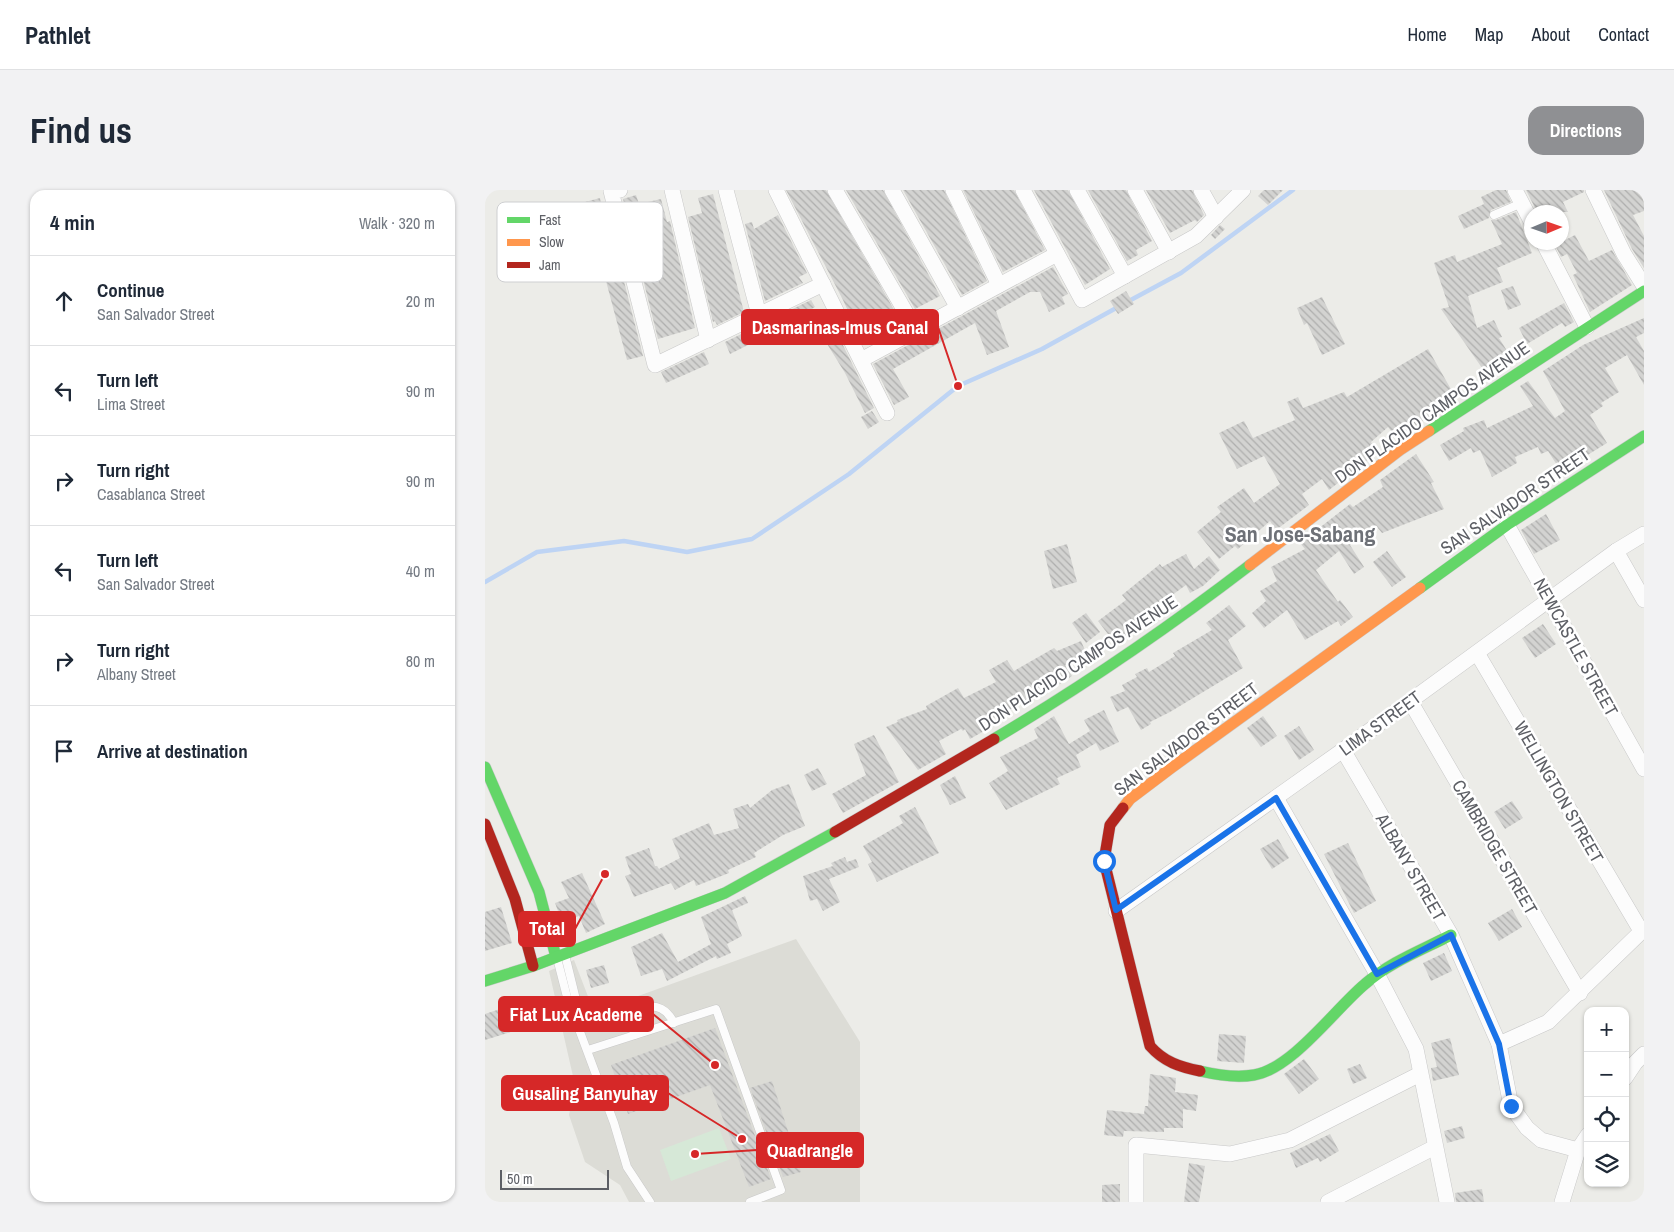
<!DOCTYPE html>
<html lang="en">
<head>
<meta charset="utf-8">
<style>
  body { margin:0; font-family:"Archivo Narrow",sans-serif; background:#f2f2f3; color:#1f2937 }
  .controls { position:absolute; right:15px; bottom:15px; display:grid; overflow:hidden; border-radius:10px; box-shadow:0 1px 4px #0004 }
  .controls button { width:45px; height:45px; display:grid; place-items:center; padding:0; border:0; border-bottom:1px solid #e0e1e3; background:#fff; color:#1f2937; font:25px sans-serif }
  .compass { position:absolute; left:1039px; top:15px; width:45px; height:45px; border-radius:50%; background:#fff; box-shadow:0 1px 4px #0004; rotate:88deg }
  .scale { position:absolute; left:15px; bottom:12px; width:109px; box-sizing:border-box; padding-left:5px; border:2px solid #5d5f65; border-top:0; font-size:14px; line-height:18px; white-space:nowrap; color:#5d5f65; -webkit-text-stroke:4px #fff; paint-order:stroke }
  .stop { position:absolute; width:15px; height:15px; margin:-11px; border:4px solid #1a73e8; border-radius:50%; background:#fff }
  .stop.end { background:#1a73e8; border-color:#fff; box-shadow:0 1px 5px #0008 }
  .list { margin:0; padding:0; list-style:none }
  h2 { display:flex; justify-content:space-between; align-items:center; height:65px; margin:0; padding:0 20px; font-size:21px }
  h2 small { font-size:16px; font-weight:400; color:#747a83 }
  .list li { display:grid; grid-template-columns:32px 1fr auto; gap:15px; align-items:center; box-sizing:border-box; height:90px; padding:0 20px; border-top:1px solid #e0e1e3 }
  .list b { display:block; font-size:19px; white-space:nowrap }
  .list p { margin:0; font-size:16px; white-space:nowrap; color:#747a83 }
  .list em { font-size:16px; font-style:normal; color:#747a83 }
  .icon { flex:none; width:28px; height:28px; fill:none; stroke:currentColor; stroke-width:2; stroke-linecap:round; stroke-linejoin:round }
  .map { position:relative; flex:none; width:1159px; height:1012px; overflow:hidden; border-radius:15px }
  header { display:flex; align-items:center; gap:30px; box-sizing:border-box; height:70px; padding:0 25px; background:#fff; border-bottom:1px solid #e0e1e3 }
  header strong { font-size:24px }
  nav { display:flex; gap:28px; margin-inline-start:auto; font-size:18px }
  .intro { display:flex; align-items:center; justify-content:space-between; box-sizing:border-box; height:120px; padding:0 30px }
  h1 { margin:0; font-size:35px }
  .button { padding:12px 22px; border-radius:15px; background:#8f9093; color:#fff; font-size:18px; font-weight:700 }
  main { display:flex; gap:30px; padding:0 30px }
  aside { flex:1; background:#fff; border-radius:15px; box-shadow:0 1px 4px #0004 }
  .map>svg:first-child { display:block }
</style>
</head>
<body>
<header>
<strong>Pathlet</strong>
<nav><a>Home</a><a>Map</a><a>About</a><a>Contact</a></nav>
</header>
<div class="intro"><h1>Find us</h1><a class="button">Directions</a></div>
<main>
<aside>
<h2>4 min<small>Walk · 320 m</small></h2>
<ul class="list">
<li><svg class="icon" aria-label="ahead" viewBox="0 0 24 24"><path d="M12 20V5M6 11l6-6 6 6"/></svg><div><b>Continue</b><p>San Salvador Street</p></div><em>20 m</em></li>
<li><svg class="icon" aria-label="left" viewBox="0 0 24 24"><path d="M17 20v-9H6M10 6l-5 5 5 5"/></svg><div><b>Turn left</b><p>Lima Street</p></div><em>90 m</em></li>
<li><svg class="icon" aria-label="right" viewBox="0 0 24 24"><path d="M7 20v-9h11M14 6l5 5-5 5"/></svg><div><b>Turn right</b><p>Casablanca Street</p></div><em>90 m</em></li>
<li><svg class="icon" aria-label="left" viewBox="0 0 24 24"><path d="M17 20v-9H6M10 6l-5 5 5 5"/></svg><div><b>Turn left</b><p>San Salvador Street</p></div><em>40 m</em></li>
<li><svg class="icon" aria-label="right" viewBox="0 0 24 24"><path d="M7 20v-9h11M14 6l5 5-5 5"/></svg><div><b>Turn right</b><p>Albany Street</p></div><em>80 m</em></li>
<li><svg class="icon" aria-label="arrive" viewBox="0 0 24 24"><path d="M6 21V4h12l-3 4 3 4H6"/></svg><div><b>Arrive at destination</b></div></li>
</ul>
</aside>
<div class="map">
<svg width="1159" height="1012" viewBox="0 0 1159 1012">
  <defs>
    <pattern id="building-back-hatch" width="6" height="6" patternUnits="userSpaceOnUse" patternTransform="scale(1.25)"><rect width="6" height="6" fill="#d3d3d1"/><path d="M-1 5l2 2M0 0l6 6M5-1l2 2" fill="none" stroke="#aeaead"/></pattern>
  </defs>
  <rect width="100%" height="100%" fill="#ecece8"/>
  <!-- education -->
  <path fill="#dcdcd6" d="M311 749 375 852V1012H144L135 995 100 972 84 925 90 895 64 781 89 770 109 822Z"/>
  <!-- green -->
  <path fill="#d6e8d7" d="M234 938 246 969 186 991 175 960Z"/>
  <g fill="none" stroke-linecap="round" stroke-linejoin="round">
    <!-- stream -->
    <g stroke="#bed4f4" stroke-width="4.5">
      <path d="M642 112 696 83 808 0"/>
      <path d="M0 392 52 362 139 351 202 362 267 349 364 284 473 196 557 159 633 117"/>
    </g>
  </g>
  <!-- building -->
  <g fill="url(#building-back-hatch)">
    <path d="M301 0H341L412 125 375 147 358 110Z"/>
    <path d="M361 0H398L455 106 430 119Z"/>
    <path d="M418 0H459L502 91 477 105Z"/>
    <path d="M478 0H529L560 60 518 82Z"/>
    <path d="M549 0H583L625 79 600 95Z"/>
    <path d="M603 0H641L667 51 651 60 653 65 642 71Z"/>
    <path d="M661 0H707L719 25 712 32 710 30 685 43Z"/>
    <path d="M779 0H798L783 15 773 6Z"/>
    <path d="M1011 0H1021L1026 12 1006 20 1004 28 979 39 973 26 999 14 996 7Z"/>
    <path d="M1041 0H1099V2L1078 12 1083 22H1052Z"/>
    <path d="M1119 0H1159V21L1148 25 1159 46V78L1147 59Z"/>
    <path d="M228 4 259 122 232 135 230 131 228 132 203 27 217 23 213 8Z"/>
    <path d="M151 5 154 14 176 9 182 32 185 31 210 138 173 149 138 9Z"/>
    <path d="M115 8 116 14 119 13 158 166 142 170 100 12Z"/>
    <path d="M1031 22 1047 63 1012 78 1018 92 983 106 992 138 1009 130 1017 147 1014 148 1029 172 1004 188 956 119 964 117 949 73 970 65 972 72 1017 54 1006 30H1011Z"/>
    <path d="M293 25 322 83 314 87 318 93 280 111 260 34 267 32 269 39Z"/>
    <path d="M735 35 740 39 730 49 726 45Z"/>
    <path d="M1090 45 1104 71 1127 60 1147 95 1105 122 1088 85 1092 83 1082 64 1076 67 1070 55Z"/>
    <path d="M568 77 583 104 577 107 580 114 564 122 555 102H545L511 121 524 157 502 165 490 133 408 179 424 207 409 215 388 174Z"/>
    <path d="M1028 96 1036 115 1023 120 1016 100Z"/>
    <path d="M641 101 649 114 633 124 625 111Z"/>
    <path d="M837 107 860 154 837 165 822 133 819 135 812 118Z"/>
    <path d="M326 110 330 117 298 135 299 137 245 164 240 152Z"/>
    <path d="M1079 113 1089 132 1080 137 1077 133 1042 154 1034 138Z"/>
    <path d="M1159 128V143L1151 147 1159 161V195L1142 165 1120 178 1134 202 1116 213 1118 216 1105 225 1122 253 1101 266 1102 268 1077 283 1063 261 1056 264 1053 257 1030 267 1032 273 1007 287 995 260 988 263 986 258 964 271 955 255 979 241 978 238 999 230 1002 238 1048 216 1035 196 1043 191 1070 228 1080 221 1058 181 1098 155Z"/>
    <path d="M345 129 389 218 380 223 360 183 331 136Z"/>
    <path d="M943 159 971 208 968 211 912 248 903 237 886 252 892 263 844 300 837 289 817 304 824 315 791 340 785 331 753 359 750 356 734 369 712 342 736 322 732 317 759 298 769 313 795 294 779 266 752 279 734 243 759 231 768 248 810 230 802 212 813 207 818 218 859 202 862 207Z"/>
    <path d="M219 162 224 174 181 193 176 182Z"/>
    <path d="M387 221 394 232 383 239 376 227Z"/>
    <path d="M931 264 949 292 946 293 959 319 897 343 892 337 865 355 879 377 869 384 854 361 831 380 853 412 855 410 868 427 856 436 853 431 820 450 802 420 779 438 767 423 781 411 775 401 792 391 786 377 820 359 815 353 865 314 868 317 898 297 895 290Z"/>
    <path d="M1061 324 1075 350 1049 364 1036 340Z"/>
    <path d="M582 354 592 392 568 399 559 361Z"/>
    <path d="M902 361 921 387 907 397 888 372Z"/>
    <path d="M701 364 709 379 724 366 735 380 718 396 705 403 701 395 650 432 655 438 632 456 613 431 641 410 637 405 675 374 677 377Z"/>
    <path d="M744 415 761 436 743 450 758 478 685 522 665 532 666 534 656 540 643 517 632 522 625 507 640 501 637 495 652 487 650 484 662 478 664 482 690 466 688 463 727 440 721 433Z"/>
    <path d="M601 423 615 442 601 453 587 433Z"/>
    <path d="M1058 434 1071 454 1050 468 1037 448Z"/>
    <path d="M596 451 602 465 580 475 587 486 573 495 569 488 543 505 545 509 496 535 499 541 485 549 480 539 478 541 476 539 454 551 461 564 433 580 401 537 413 532 412 530 442 519 441 516 473 498 479 508 511 492 504 480 522 470 529 481 569 458 572 461Z"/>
    <path d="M619 520 634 552 615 561 611 553 591 565 596 577 572 588 575 594 521 620 504 593 523 581 515 567 553 548 549 539 569 526 584 554 605 541 599 530Z"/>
    <path d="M778 526 792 546 776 557 762 538Z"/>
    <path d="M814 536 829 560 814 570 799 546Z"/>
    <path d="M389 545 414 592 358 623 347 604 381 585 369 554Z"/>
    <path d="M333 578 342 594 327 601 319 585Z"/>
    <path d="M470 586 481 608 465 615 455 595Z"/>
    <path d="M304 594 320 636 298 645 269 663 271 667 243 680 244 683 211 696 209 690 190 700 186 693 149 707 140 686 146 684 140 667 164 658 170 676H172L174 679 195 668 187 649 224 633 229 645 254 638 248 619 263 614 265 618 287 600Z"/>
    <path d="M1027 611 1038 628 1020 639 1009 622Z"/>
    <path d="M430 617 454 663 392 692 383 674 387 672 378 656 418 633 414 626Z"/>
    <path d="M793 649 804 668 787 679 775 659Z"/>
    <path d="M863 653 891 711 869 723 839 664Z"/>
    <path d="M360 667 362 672 371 669 374 677 344 689 355 712 338 721 332 709 325 711 318 686 348 676 346 673Z"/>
    <path d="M97 683 120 734 101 743 94 726 77 732 70 713 84 708 76 692Z"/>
    <path d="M260 706 263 713 247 720 257 746 242 754 246 763 232 769 231 766 182 791 177 779 156 786 146 757 177 743 193 772 226 754 216 727Z"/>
    <path d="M16 717 27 753 0 761V722Z"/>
    <path d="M1027 719 1037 737 1014 751 1003 733Z"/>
    <path d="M959 763 967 781 946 791 938 773Z"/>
    <path d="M119 775 124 793 106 798 101 780Z"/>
    <path d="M21 817 29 841 0 850V824Z"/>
    <path d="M230 838 286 989 264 997 225 895 143 924 126 875Z"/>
    <path d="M734 844 761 846 759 873 732 871Z"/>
    <path d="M965 848 974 885 948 891 946 878 952 877 946 853Z"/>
    <path d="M819 869 834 889 814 904 799 884Z"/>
    <path d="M875 874 882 888 868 894 862 879Z"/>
    <path d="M665 884 691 888 690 902 713 905 711 921 698 919V938H679V942L639 941 638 947 619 945 622 920 659 924 660 916H663Z"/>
    <path d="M287 891 316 982 298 987 265 898Z"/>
    <path d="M977 936 980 948 962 953 959 941Z"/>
    <path d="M845 944 854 961 835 972 833 968 811 978 805 963Z"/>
    <path d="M704 973 720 976 714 1012H699Z"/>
    <path d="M635 994V1012H617V995Z"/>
    <path d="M997 999 999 1012H971L970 1003Z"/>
  </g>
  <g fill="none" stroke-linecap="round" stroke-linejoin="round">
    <!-- lane casing -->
    <g stroke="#c8c8c8" stroke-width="9">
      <g id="lane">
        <path d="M1009 25 1037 13"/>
        <path d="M80 765 98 838"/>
        <path d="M72 768 82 807 129 933 142 977 165 1012"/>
        <path d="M149 845C145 815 175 805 189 833"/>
        <path d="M103 860 231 819 296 1000 265 1012"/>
      </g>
    </g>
    <!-- street casing -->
    <g stroke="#c8c8c8" stroke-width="16">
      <g id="street">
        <path d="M135 0 126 1 170 175 338 94"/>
        <path d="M187 0 223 150"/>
        <path d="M241 0 274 125"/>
        <path d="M291 0 402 223"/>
        <path d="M350 0 431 140"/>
        <path d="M407 0 473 118"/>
        <path d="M468 0 514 95"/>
        <path d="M538 0 597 110 711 46 758 0"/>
        <path d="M592 0 640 86"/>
        <path d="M650 0 684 62"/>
        <path d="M716 0 731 27"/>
        <path d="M1030 0 1046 31"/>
        <path d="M1108 0 1139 64 1159 96"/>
        <path d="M1058 52 1102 137"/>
        <path d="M376 170 572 64"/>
        <path d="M1022 335 1159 579"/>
        <path d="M1131 361 1159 410"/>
        <path d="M992 463 1156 741"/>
        <path d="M925 511 1095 803"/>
        <path d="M858 560 966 745 1014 854 1026 916 1042 938 1056 950 1093 960"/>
        <path d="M791 608 892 784 931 859 962 1012"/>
        <path d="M631 721 858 560 1131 361 1159 344"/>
        <path d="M1014 854 1063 832 1159 739"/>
        <path d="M1140 888 1150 873 1159 864"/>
        <path d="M651 1012V955L745 964 805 950 935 884"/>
        <path d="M843 1012 950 957"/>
        <path d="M1077 1012 1093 960 1103 945"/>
      </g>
    </g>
    <!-- fast casing -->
    <g stroke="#c9c9ca" stroke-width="12">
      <g id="fast">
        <path d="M944 241 1159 101"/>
        <path d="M935 398 1022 335 1159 246"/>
        <path d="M509 549C598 496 683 438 765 375"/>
        <path d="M0 577 54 702 71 767"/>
        <path d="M0 791 48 776 240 703 350 642"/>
        <path d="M715 881C732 885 751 888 769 885 807 879 850 819 880 794 905 772 937 760 966 745"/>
      </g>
    </g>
    <!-- slow casing -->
    <g stroke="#c9c9ca" stroke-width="12">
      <g id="slow">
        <path d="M765 375 915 260 944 241"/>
        <path d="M638 618 645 609 686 578 935 398"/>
      </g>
    </g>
    <!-- jam casing -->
    <g stroke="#c9c9ca" stroke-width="12">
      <g id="jam">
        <path d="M638 618 625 635 619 671 665 856C679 872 695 877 715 881"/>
        <path d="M0 634 30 709 48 776"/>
        <path d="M350 642 509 549"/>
      </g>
    </g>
    <!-- lane -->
    <use href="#lane" stroke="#fcfcfc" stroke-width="8"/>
    <!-- street -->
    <use href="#street" stroke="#fcfcfc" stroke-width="15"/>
    <!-- fast -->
    <use href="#fast" stroke="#63d668" stroke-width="11"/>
    <!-- slow -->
    <use href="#slow" stroke="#ff974d" stroke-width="11"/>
    <!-- jam -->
    <use href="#jam" stroke="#b3261e" stroke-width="11"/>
  </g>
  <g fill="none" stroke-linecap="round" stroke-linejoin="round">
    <!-- route -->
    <path stroke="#1a73e8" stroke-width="6" d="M619 671 631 720 791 608 892 784 966 745 1014 854 1026 916"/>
  </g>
  <g text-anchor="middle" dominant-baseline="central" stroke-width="5" stroke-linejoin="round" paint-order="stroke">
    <!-- street labels -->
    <g font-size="18" fill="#5d5f65" stroke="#fff">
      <text transform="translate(947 222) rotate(-35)">DON PLACIDO CAMPOS AVENUE</text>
      <text transform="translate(1030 311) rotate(-34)">SAN SALVADOR STREET</text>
      <text transform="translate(1091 457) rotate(61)">NEWCASTLE STREET</text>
      <text transform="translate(593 473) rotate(-33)">DON PLACIDO CAMPOS AVENUE</text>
      <text transform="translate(895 533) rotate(-36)">LIMA STREET</text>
      <text transform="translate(701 549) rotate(-37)">SAN SALVADOR STREET</text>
      <text transform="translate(1074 602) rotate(60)">WELLINGTON STREET</text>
      <text transform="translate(1010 657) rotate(60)">CAMBRIDGE STREET</text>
      <text transform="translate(926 677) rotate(60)">ALBANY STREET</text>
    </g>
    <!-- district labels -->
    <g font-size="22" font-weight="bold" fill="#6e7177" stroke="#fff">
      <text x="815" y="344">San Jose-Sabang</text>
    </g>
  </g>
  <!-- legend -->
  <rect x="12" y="12" width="166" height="80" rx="8" fill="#fff" stroke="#cecfd1" stroke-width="1"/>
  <rect x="22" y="27" width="23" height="6" fill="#63d668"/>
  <rect x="22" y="49" width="23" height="7" fill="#ff974d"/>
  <rect x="22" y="72" width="23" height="6" fill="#b3261e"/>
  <g font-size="14" fill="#5d5f65">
    <text x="54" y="35">Fast</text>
    <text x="54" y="57">Slow</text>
    <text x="54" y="80">Jam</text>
  </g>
  <!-- callouts -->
  <path fill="none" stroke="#d62828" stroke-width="2" d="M473 196L453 137M120 684L90 739M230 875L168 824M257 949L183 903M210 964L272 960"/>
  <g fill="#d62828" stroke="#fff" stroke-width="2">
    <circle cx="473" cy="196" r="5"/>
    <circle cx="120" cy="684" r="5"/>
    <circle cx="230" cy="875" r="5"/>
    <circle cx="257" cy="949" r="5"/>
    <circle cx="210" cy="964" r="5"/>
  </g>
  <g fill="#d62828" stroke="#d62828" stroke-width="2">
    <rect x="257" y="120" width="196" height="34" rx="5"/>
    <rect x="34" y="722" width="56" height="34" rx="5"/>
    <rect x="14" y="807" width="154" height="34" rx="5"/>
    <rect x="17" y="886" width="166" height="34" rx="5"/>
    <rect x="272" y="943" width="106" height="34" rx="5"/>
  </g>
  <g font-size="19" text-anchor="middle" font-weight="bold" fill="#fff">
    <text x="355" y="144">Dasmarinas-Imus Canal</text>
    <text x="62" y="745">Total</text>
    <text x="91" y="831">Fiat Lux Academe</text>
    <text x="100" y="910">Gusaling Banyuhay</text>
    <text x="325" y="967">Quadrangle</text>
  </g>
</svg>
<div class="controls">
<button>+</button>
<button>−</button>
<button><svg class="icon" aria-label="locate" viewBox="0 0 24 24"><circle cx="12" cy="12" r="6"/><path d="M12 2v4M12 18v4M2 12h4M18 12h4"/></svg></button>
<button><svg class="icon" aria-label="layers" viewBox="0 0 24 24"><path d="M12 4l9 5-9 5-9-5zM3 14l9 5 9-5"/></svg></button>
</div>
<svg class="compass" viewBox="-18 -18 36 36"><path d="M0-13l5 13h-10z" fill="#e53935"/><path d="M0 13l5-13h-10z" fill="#747a83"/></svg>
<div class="scale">50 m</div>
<div class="stop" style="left:619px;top:671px"></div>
<div class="stop end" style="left:1026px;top:916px"></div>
</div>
</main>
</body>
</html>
